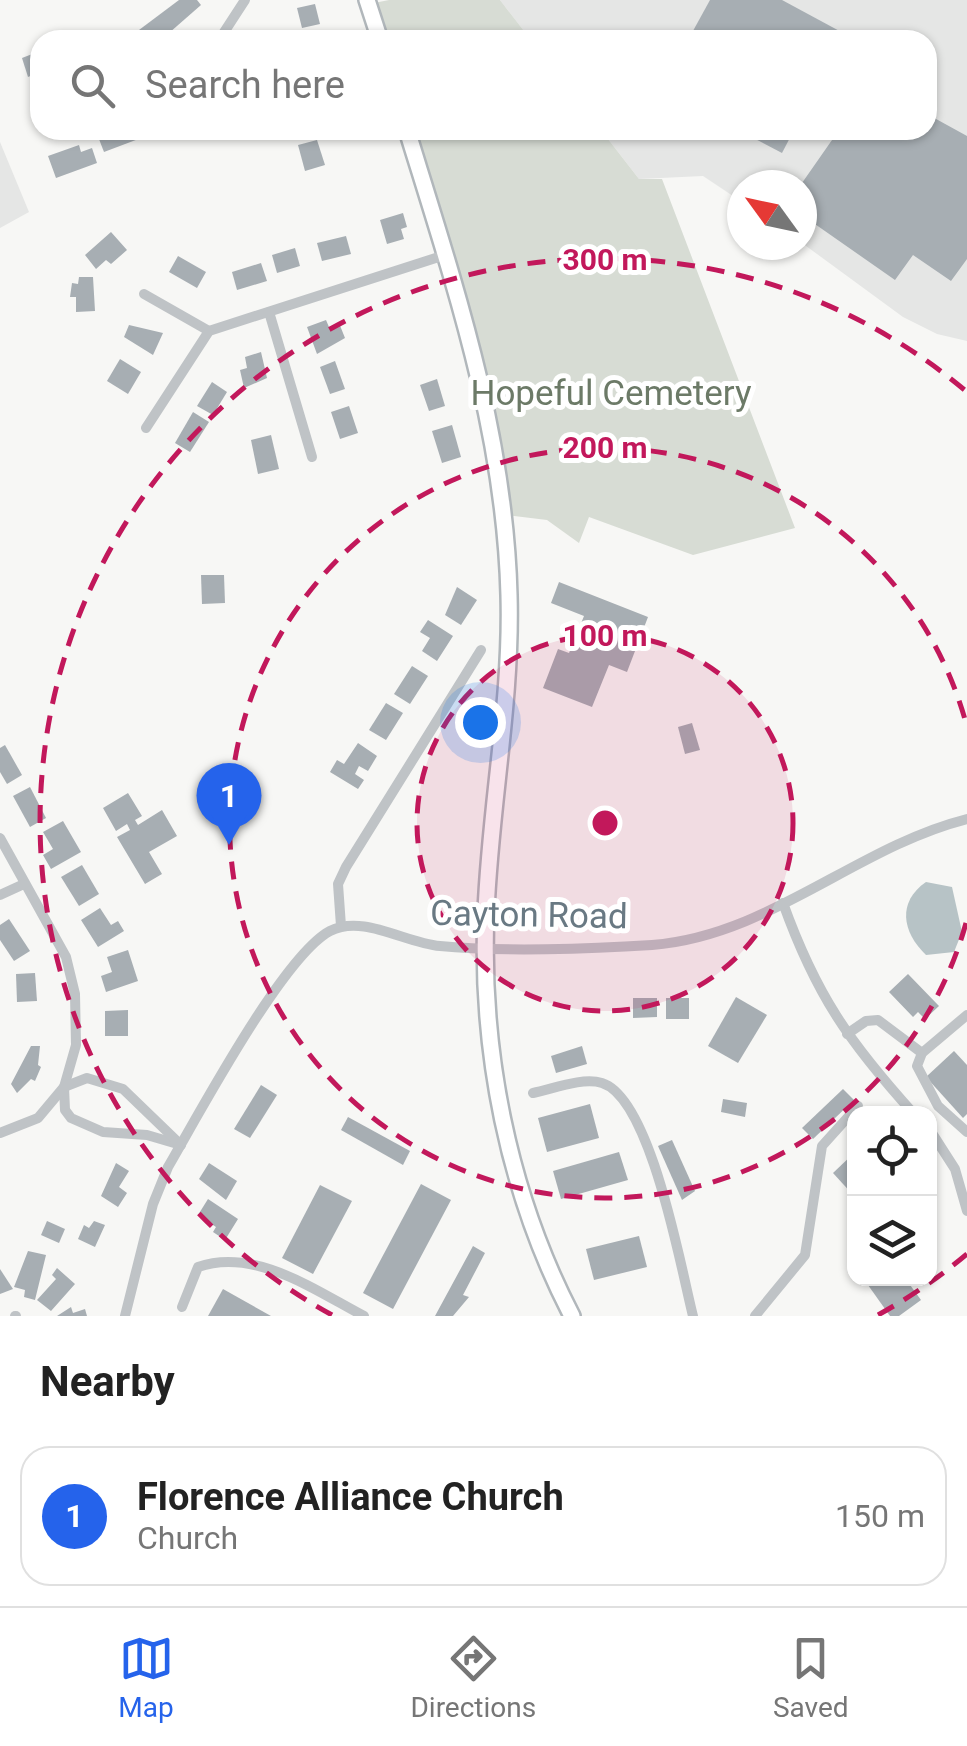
<!DOCTYPE html>
<html lang="en">
<head>
<meta charset="utf-8">
<style>
  body { margin:0; font-family:Roboto,sans-serif; background:#f2f2f2; color:#222 }
  .controls { position:absolute; right:30px; bottom:30px; display:grid; overflow:hidden; border-radius:20px; box-shadow:0 2px 8px #0004 }
  .controls button { width:90px; height:90px; display:grid; place-items:center; padding:0; border:0; border-bottom:2px solid #e0e0e0; background:#fff; color:#222; font:50px sans-serif }
  .compass { position:absolute; left:727px; top:170px; width:90px; height:90px; border-radius:50%; background:#fff; box-shadow:0 2px 8px #0004; rotate:303deg }
  .you { position:absolute; left:480px; top:722px; width:35px; height:35px; margin:-25px; border:8px solid #fff; border-radius:50%; background:#1a73e8; box-shadow:0 0 0 15px #1a73e833 }
  .badge { display:grid; place-items:center; width:65px; height:65px; border-radius:50%; background:#2563eb; color:#fff; font-size:32px; font-weight:700 }
  .pin { position:absolute; translate:-50% -82px; filter:drop-shadow(0 2px 5px #0008) }
  .pin::after { content:''; position:absolute; top:52px; width:35px; height:30px; background:inherit; clip-path:polygon(0 0,100% 0,50% 100%) }
  .list { margin:0; padding:0; list-style:none }
  h2 { display:flex; justify-content:space-between; align-items:center; height:130px; margin:0; padding:0 40px; font-size:42px }
  h2 small { font-size:32px; font-weight:400; color:#767676 }
  .list li { display:grid; grid-template-columns:65px 1fr auto; gap:30px; align-items:center; box-sizing:border-box; height:140px; margin:0 20px 20px; padding:0 20px; border:2px solid #e0e0e0; border-radius:30px }
  .list b { display:block; font-size:38px; white-space:nowrap }
  .list p { margin:0; font-size:32px; white-space:nowrap; color:#767676 }
  .list em { font-size:32px; font-style:normal; color:#767676 }
  .icon { flex:none; width:55px; height:55px; fill:none; stroke:currentColor; stroke-width:2; stroke-linecap:round; stroke-linejoin:round }
  .map { position:relative; flex:none; width:967px; height:1316px; overflow:hidden }
  .search { position:absolute; background:#fff; box-shadow:0 2px 8px #0004; left:30px; right:30px; top:30px; height:110px; display:flex; align-items:center; gap:25px; box-sizing:border-box; padding:0 35px; border-radius:30px; color:#767676; font-size:38px }
  .sheet { height:290px; background:#fff }
  nav { display:flex; justify-content:space-around; align-items:center; box-sizing:border-box; height:140px; border-top:2px solid #e0e0e0; background:#fff; font-size:28px; color:#767676 }
  nav a { display:grid; justify-items:center; gap:5px }
  nav .on { color:#2563eb }
  .map>svg:first-child { display:block }
</style>
</head>
<body>
<div class="map">
<svg width="967" height="1316" viewBox="0 0 967 1316">
  <rect width="100%" height="100%" fill="#f7f7f5"/>
  <!-- built -->
  <g fill="#e5e6e5">
    <path d="M500 0H967V341L937 334 903 317 802 243V185H742V202L703 176 639 179 601 130H927V40H531Z"/>
    <path d="M0 142 29 212 0 228Z"/>
  </g>
  <!-- green -->
  <g fill="#d7dcd4">
    <path d="M389 0H500L531 40H380L369 4Z"/>
    <path d="M407 130H601L639 179H662L795 528 693 555 589 517 579 543 547 520 505 515 494 442Z"/>
  </g>
  <!-- water -->
  <path fill="#b7c3c6" d="M926 882 952 887 962 932 954 952 926 955C902 932 897 902 926 882Z"/>
  <!-- building -->
  <g fill="#a7aeb3">
    <path d="M179 0H197L201 5 161 40H147L139 30Z"/>
    <path d="M710 0H782L845 34 842 40H688Z"/>
    <path d="M315 4 320 24 302 28 297 8Z"/>
    <path d="M40 51V72L28 77 22 58Z"/>
    <path d="M927 114 967 136V259L951 281 913 255 895 280 802 215V183L839 130H927Z"/>
    <path d="M108 130H147L149 135 104 152 97 134Z"/>
    <path d="M738 130H794L782 153Z"/>
    <path d="M317 140 325 165 305 171 298 145Z"/>
    <path d="M79 145 81 152 92 148 97 163 56 178 48 156Z"/>
    <path d="M403 213 407 227 401 229 404 239 387 244 380 220Z"/>
    <path d="M111 232 127 250 111 264 106 260 96 269 85 255Z"/>
    <path d="M346 236 351 254 322 261 317 243Z"/>
    <path d="M295 248 300 266 277 273 272 255Z"/>
    <path d="M178 256 206 272 197 288 169 272Z"/>
    <path d="M261 263 267 281 237 290 232 272Z"/>
    <path d="M79 277H93L95 311 76 312V297H70L72 283 78 284Z"/>
    <path d="M326 320 329 327 339 323 345 338 317 354 307 327Z"/>
    <path d="M129 325 163 333 153 355 124 337Z"/>
    <path d="M261 352 267 378 244 388 240 370 247 368 245 357Z"/>
    <path d="M120 359 141 372 128 394 107 381Z"/>
    <path d="M335 361 345 389 330 394 320 367Z"/>
    <path d="M437 379 445 406 429 411 420 385Z"/>
    <path d="M212 382 227 392 213 415 197 406Z"/>
    <path d="M349 406 358 433 340 439 331 412Z"/>
    <path d="M193 412 209 422 190 452 175 443Z"/>
    <path d="M452 425 461 457 442 463 432 431Z"/>
    <path d="M271 435 279 469 258 474 251 440Z"/>
    <path d="M201 575H224L225 603 202 604Z"/>
    <path d="M559 582 648 617 627 672 609 665 592 707 543 688 558 649 569 653 584 616 551 603Z"/>
    <path d="M457 587 477 600 461 625 445 615Z"/>
    <path d="M428 620 453 636 437 661 422 651 430 638 420 632Z"/>
    <path d="M412 666 428 676 410 704 394 694Z"/>
    <path d="M386 703 403 713 386 740 369 730Z"/>
    <path d="M692 723 700 750 685 754 678 727Z"/>
    <path d="M358 743 377 756 368 771 359 766 355 774 364 780 358 789 330 772 337 760 344 764Z"/>
    <path d="M5 745 22 775 7 784 0 772V748Z"/>
    <path d="M30 787 46 818 30 827 13 796Z"/>
    <path d="M128 793 142 816 135 820 138 825 162 810 177 836 149 852 162 874 145 884 117 837 130 830 127 824 116 831 103 808Z"/>
    <path d="M63 821 81 852 51 869 43 855 53 849 43 832Z"/>
    <path d="M82 865 99 894 79 906 61 877Z"/>
    <path d="M100 908 111 925 118 921 124 931 98 947 81 920Z"/>
    <path d="M9 919 30 951 14 961 0 940V925Z"/>
    <path d="M128 950 138 981 106 992 101 976 112 972 107 957Z"/>
    <path d="M35 973 37 1001 17 1002 16 974Z"/>
    <path d="M908 974 939 1006 925 1019 918 1012 913 1017 889 992Z"/>
    <path d="M736 997 767 1015 738 1063 708 1046Z"/>
    <path d="M633 998H657V1017L633 1018Z"/>
    <rect x="666" y="998" width="23" height="21"/>
    <path d="M128 1010V1036H105V1011Z"/>
    <path d="M31 1046H40L38 1065 41 1067 35 1081 31 1079 17 1093 11 1084Z"/>
    <path d="M582 1046 587 1064 556 1073 551 1056Z"/>
    <path d="M954 1051 967 1065V1114L963 1118 926 1077Z"/>
    <path d="M261 1085 277 1095 250 1138 234 1129Z"/>
    <path d="M843 1089 854 1100 813 1139 802 1128Z"/>
    <path d="M723 1099 747 1103 745 1117 721 1112Z"/>
    <path d="M590 1104 599 1138 547 1152 538 1118Z"/>
    <path d="M348 1117 410 1151 403 1165 341 1130Z"/>
    <path d="M672 1140 695 1191 682 1200 658 1146Z"/>
    <path d="M619 1152 628 1180 561 1199 553 1171Z"/>
    <path d="M854 1153V1196L833 1173Z"/>
    <path d="M116 1163 129 1171 119 1187 127 1193 118 1207 101 1196Z"/>
    <path d="M209 1163 237 1181 226 1200 199 1179Z"/>
    <path d="M421 1184 451 1200 393 1309 363 1293Z"/>
    <path d="M320 1185 352 1201 313 1274 282 1258Z"/>
    <path d="M208 1199 238 1219 225 1240 213 1232 216 1227 198 1215Z"/>
    <path d="M47 1221 65 1229 59 1243 41 1235Z"/>
    <path d="M94 1221 105 1225 95 1247 78 1239 84 1225 89 1228Z"/>
    <path d="M639 1236 647 1267 594 1280 586 1249Z"/>
    <path d="M473 1246 485 1253 463 1295 469 1297 453 1316H435Z"/>
    <path d="M28 1251 46 1255 35 1300 24 1297 25 1290 14 1287Z"/>
    <path d="M57 1268 75 1284 51 1311 37 1300 56 1279 52 1275Z"/>
    <path d="M0 1269 13 1289 0 1294Z"/>
    <path d="M863 1278H905L921 1300 899 1316H890Z"/>
    <path d="M223 1289 271 1316H208Z"/>
    <path d="M71 1307 73 1313 85 1309 87 1316H57Z"/>
  </g>
  <g fill="none" stroke-linecap="round" stroke-linejoin="round">
    <!-- secondary casing -->
    <g stroke="#b1b7bb" stroke-width="20">
      <g id="secondary">
        <path d="M367 0 380 40"/>
        <path d="M407 130C454 283 505 433 509 595 512 702 490 806 486 912 480 1050 508 1193 572 1316"/>
      </g>
    </g>
    <!-- minor -->
    <g stroke="#bfc3c6" stroke-width="10">
      <path d="M219 40 245 0"/>
      <path d="M144 294 209 331"/>
      <path d="M269 312 312 457"/>
      <path d="M146 428 209 331 445 255"/>
      <path d="M0 838 66 957 75 994 76 1045 64 1087 65 1110 71 1118 103 1132 147 1135 181 1145"/>
      <path d="M0 895 24 884"/>
      <path d="M783 903C816 995 849 1042 914 1114"/>
      <path d="M341 926 338 884 346 867 481 650"/>
      <path d="M967 1015 922 1053 917 1066 938 1106 967 1132"/>
      <path d="M847 1034 866 1021 878 1020 922 1053"/>
      <path d="M533 1093C553 1089 582 1077 602 1083 651 1098 681 1269 693 1316"/>
      <path d="M930 1130 955 1169 967 1211"/>
      <path d="M0 1133 38 1118 64 1087 87 1078 123 1089 180 1144"/>
      <path d="M182 1307 198 1267C255 1247 316 1291 364 1316"/>
      <path d="M15 1316H16"/>
      <path d="M125 1316 153 1204 168 1167C199 1114 283 956 330 931 363 914 405 943 440 946 500 952 591 949 652 945 769 936 856 847 967 819"/>
      <path d="M755 1316 805 1255 822 1146 858 1106"/>
    </g>
    <!-- secondary -->
    <use href="#secondary" stroke="#fff" stroke-width="15"/>
  </g>
  <!-- distance rings -->
  <circle cx="605" cy="823" r="188" fill="#c2185b" fill-opacity=".12"/>
  <g fill="none" stroke="#c2185b" stroke-width="5" stroke-dasharray="18 12">
    <circle cx="605" cy="823" r="188"/>
    <path d="M966 923A375 375 0 1 1 966 723"/>
    <path d="M967 1254A563 563 0 0 1 878 1315M332 1315A563 563 0 1 1 967 392"/>
  </g>
  <g text-anchor="middle" dominant-baseline="central" stroke-width="10" stroke-linejoin="round" paint-order="stroke">
    <!-- park labels -->
    <g font-size="35" fill="#6c7a67" stroke="#fff">
      <text x="611" y="393">Hopeful Cemetery</text>
    </g>
    <!-- street labels -->
    <g font-size="35" fill="#697983" stroke="#fff">
      <text transform="translate(529 915) rotate(1)">Cayton Road</text>
    </g>
  </g>
  <circle cx="605" cy="823" r="15" fill="#c2185b" stroke="#fff" stroke-width="5"/>
  <g font-size="30" text-anchor="middle" font-weight="bold" fill="#c2185b" stroke="#fff" stroke-width="10" stroke-linejoin="round" paint-order="stroke">
    <text x="605" y="270">300 m</text>
    <text x="605" y="458">200 m</text>
    <text x="605" y="646">100 m</text>
  </g>
</svg>
<div class="controls">
<button><svg class="icon" aria-label="locate" viewBox="0 0 24 24"><circle cx="12" cy="12" r="6"/><path d="M12 2v4M12 18v4M2 12h4M18 12h4"/></svg></button>
<button><svg class="icon" aria-label="layers" viewBox="0 0 24 24"><path d="M12 4l9 5-9 5-9-5zM3 14l9 5 9-5"/></svg></button>
</div>
<svg class="compass" viewBox="-18 -18 36 36"><path d="M0-13l5 13h-10z" fill="#e53935"/><path d="M0 13l5-13h-10z" fill="#767676"/></svg>
<div class="you"></div>
<div class="pin badge" style="left:229px;top:845px">1</div>
<div class="search"><svg class="icon" aria-label="search" viewBox="0 0 24 24"><circle cx="10" cy="10" r="6"/><path d="M15 15l6 6"/></svg>Search here</div>
</div>
<section class="sheet">
<h2>Nearby<small></small></h2>
<ul class="list">
<li><span class="badge">1</span><div><b>Florence Alliance Church</b><p>Church</p></div><em>150 m</em></li>
</ul>
</section>
<nav>
<a class="on"><svg class="icon" aria-label="map" viewBox="0 0 24 24"><path d="M3 6l6-2 6 2 6-2v14l-6 2-6-2-6 2zM9 4v14M15 6v14"/></svg>Map</a>
<a><svg class="icon" aria-label="directions" viewBox="0 0 24 24"><path d="M12 3l9 9-9 9-9-9zM9 14v-3h6M13 9l2 2-2 2"/></svg>Directions</a>
<a><svg class="icon" aria-label="saved" viewBox="0 0 24 24"><path d="M7 4h10v16l-5-4-5 4z"/></svg>Saved</a>
</nav>
</body>
</html>
